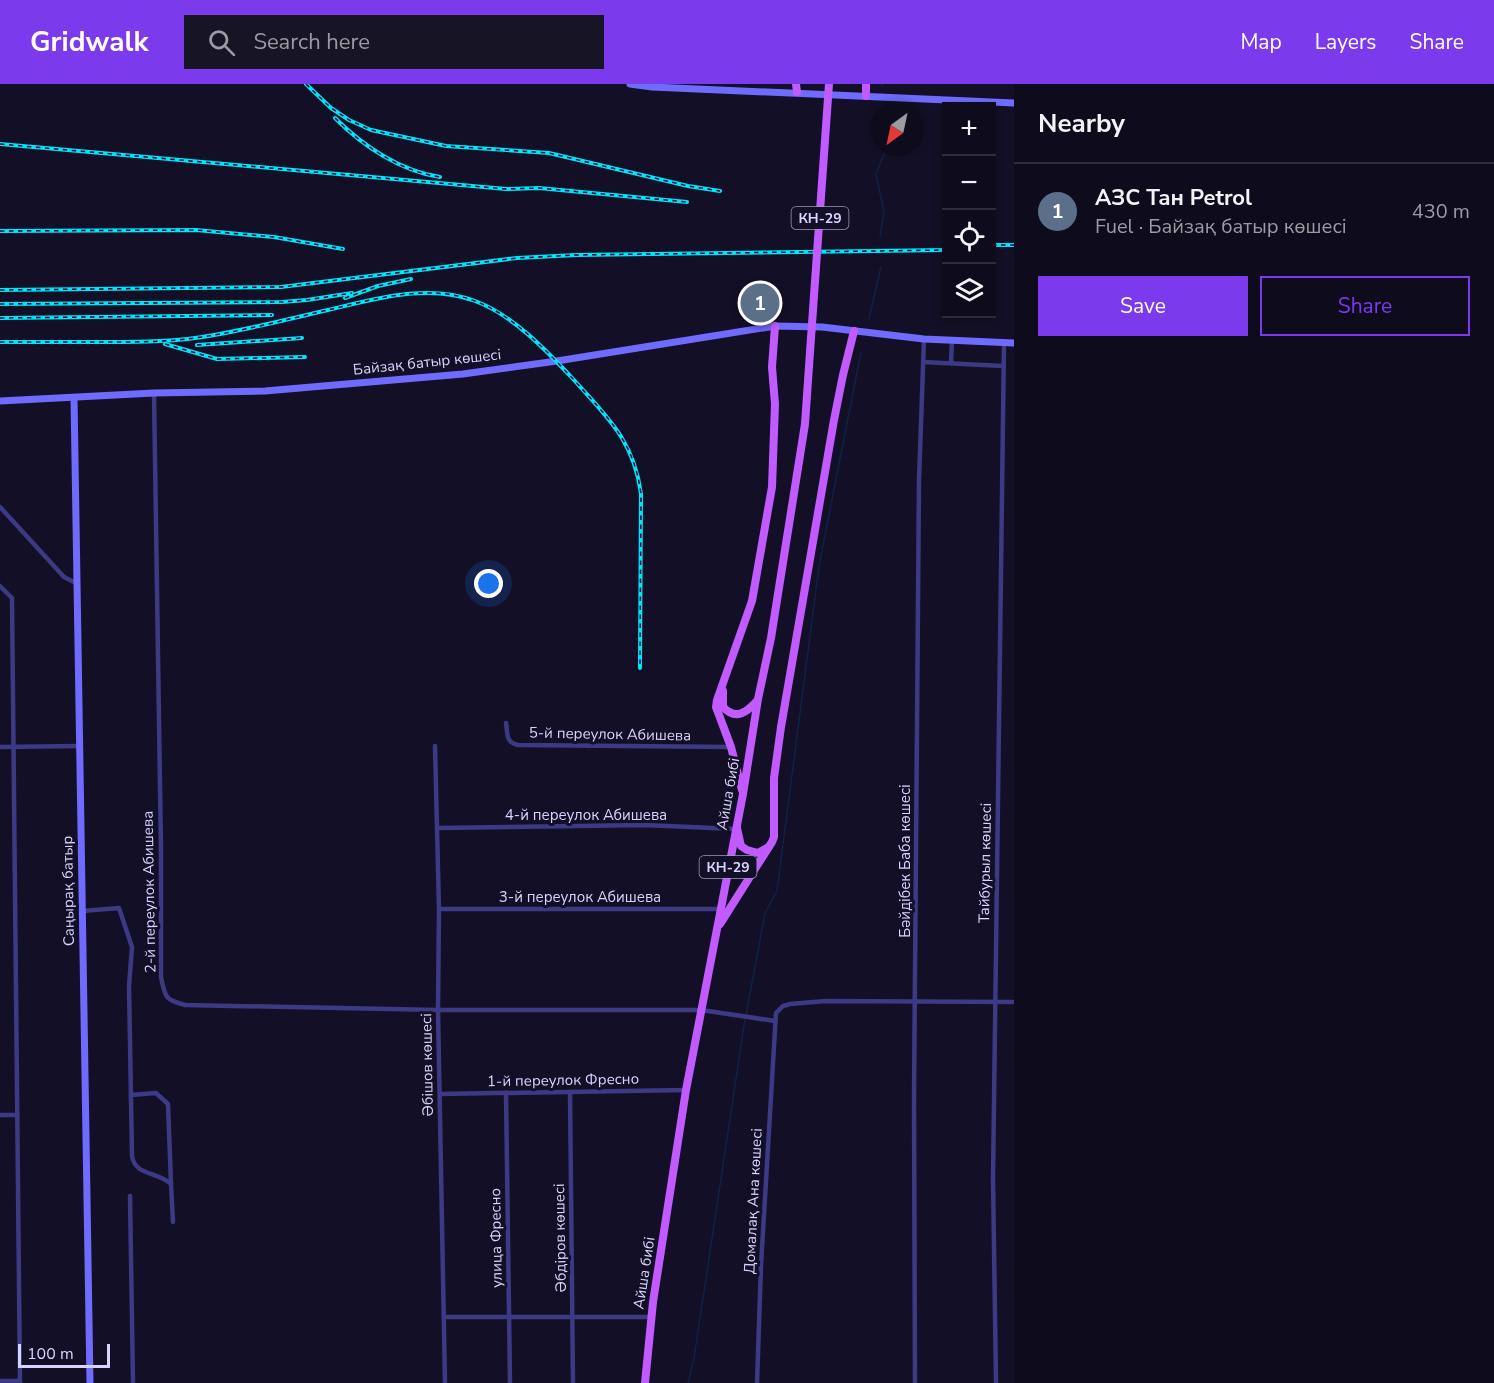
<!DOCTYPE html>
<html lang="en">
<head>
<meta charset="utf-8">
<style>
  body { margin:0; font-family:"Nunito Sans",sans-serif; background:#171425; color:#f1f3f6 }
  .controls { position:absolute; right:18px; top:18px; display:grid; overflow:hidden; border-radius:0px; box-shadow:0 3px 9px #0003 }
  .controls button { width:54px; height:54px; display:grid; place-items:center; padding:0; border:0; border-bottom:2px solid #2e2b3b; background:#0e0b1c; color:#f1f3f6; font:30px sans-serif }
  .compass { position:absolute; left:870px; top:18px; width:54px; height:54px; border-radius:50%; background:#0e0b1c; box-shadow:0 3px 9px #0003; rotate:213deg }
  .scale { position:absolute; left:18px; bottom:15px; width:92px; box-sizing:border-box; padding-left:6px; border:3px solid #d9d4ff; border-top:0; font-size:16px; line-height:21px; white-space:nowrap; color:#d9d4ff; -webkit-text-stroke:4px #130f26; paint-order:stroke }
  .you { position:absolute; left:489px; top:500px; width:21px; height:21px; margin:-15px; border:4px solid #fff; border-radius:50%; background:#1a73e8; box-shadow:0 0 0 9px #1a73e833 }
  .badge { display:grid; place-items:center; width:39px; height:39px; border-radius:50%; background:#7c3aed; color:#fff; font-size:20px; font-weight:700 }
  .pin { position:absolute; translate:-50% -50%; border:3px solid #fff; box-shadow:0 2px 6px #0006 }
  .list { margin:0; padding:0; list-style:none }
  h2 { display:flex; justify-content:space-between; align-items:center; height:78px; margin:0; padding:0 24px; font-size:26px }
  h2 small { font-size:20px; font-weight:400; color:#9b9ba3 }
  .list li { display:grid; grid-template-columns:39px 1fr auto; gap:18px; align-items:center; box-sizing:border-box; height:96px; padding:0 24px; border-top:2px solid #2e2b3b }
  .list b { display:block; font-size:22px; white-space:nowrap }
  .list p { margin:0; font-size:20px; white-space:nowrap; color:#9b9ba3 }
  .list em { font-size:20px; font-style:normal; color:#9b9ba3 }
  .actions { display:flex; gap:12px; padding:18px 24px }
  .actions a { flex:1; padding:14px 0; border:2px solid #7c3aed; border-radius:0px; text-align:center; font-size:21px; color:#7c3aed }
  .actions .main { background:#7c3aed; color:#fff }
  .icon { flex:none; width:33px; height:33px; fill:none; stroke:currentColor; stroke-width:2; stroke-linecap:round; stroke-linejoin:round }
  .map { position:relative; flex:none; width:1014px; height:1299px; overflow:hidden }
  header { display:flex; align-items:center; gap:36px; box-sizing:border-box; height:84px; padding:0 30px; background:#7c3aed; color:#fff }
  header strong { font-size:28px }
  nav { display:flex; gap:33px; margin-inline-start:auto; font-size:21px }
  .search { width:420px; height:54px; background:#171425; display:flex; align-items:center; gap:15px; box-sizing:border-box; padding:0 21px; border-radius:0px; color:#9b9ba3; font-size:22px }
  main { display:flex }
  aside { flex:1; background:#0e0b1c }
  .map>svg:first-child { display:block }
</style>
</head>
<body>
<header>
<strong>Gridwalk</strong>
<div class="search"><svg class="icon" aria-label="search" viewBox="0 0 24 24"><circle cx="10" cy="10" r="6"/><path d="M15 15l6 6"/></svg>Search here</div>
<nav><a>Map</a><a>Layers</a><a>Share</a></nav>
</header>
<main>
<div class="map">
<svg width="1014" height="1299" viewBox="0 0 1014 1299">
  <rect width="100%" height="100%" fill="#130f26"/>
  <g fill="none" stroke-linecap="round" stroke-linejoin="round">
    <!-- stream -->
    <g stroke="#0c2248" stroke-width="1.5">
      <path d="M882 2V0"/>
      <path d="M880 152 884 128 876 90 885 68V63"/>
      <path d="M869 235 881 183"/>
      <path d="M746 931 765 829 777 807 819 482 861 268"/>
      <path d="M688 1299 694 1274 745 935"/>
    </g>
    <!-- street -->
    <g stroke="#3d3a85" stroke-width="4.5">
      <path d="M923 278 1003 282"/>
      <path d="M951 279 952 256"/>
      <path d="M154 309 161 767V893C165 913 165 916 185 921L438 926H701L775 937"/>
      <path d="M0 423 64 493 76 499"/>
      <path d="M0 502 12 514 20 1299"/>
      <path d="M506 639C508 650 505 658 518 661L731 663"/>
      <path d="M435 662 439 825 438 926 445 1299"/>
      <path d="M0 663 79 662"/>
      <path d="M437 744 645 741 735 745"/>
      <path d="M439 825H721"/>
      <path d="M82 827 119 824 132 863 129 902 132 1072C135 1092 157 1087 171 1100L173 1138"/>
      <path d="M570 1008 573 1299"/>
      <path d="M506 1009 510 1299"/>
      <path d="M440 1010 686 1006"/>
      <path d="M131 1011 156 1009 168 1020 171 1100"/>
      <path d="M0 1031H16"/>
      <path d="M130 1112 133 1299"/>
      <path d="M444 1233H651"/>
      <path d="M0 1297H20"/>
      <path d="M757 1299 761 1181 776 929 783 922 790 920 826 917 1014 918"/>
      <path d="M915 1299 914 1013 919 396 924 255"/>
      <path d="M996 1299 993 1095 1004 259"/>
    </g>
    <!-- secondary -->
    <g stroke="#6f6bff" stroke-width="7">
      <path d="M630 0 652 3 1014 19"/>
      <path d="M74 314 90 1299"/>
      <path d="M0 317 154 309 265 307 463 290 557 277 775 242 822 243 924 255 1014 259"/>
    </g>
    <!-- primary -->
    <g stroke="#c25bff" stroke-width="8">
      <path d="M796 0 797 8"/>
      <path d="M866 12V0"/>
      <path d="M723 607V623C736 637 747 628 757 617"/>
      <path d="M742 706 731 663 716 623 717 616 752 517 772 403 775 320 772 283 775 242"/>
      <path d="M737 744 741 762 747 766 758 769 767 764"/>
      <path d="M720 840 772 758 774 753V694L781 643 834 336 843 291 854 247"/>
      <path d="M645 1299 653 1218 686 1006 743 710 758 615 771 554 805 340 810 268"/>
    </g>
    <!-- rail casing -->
    <g stroke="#00e5ff" stroke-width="4">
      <g id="rail">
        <path d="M306 0 331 24 349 36 371 46 446 62 549 69 688 102 720 107"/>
        <path d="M335 34C363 62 400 87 440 93"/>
        <path d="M0 60 506 105 539 104 687 118"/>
        <path d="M0 147 196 146 274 153 343 165"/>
        <path d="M992 161H1014"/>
        <path d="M0 206 281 203 517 174 576 171 946 166"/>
        <path d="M345 214 378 202 411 195"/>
        <path d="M0 220 282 218 307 216 352 209"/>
        <path d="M0 234 272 231"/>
        <path d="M0 258C36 258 73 258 109 258 137 258 167 258 195 254 239 248 284 236 328 226 375 215 428 199 475 217 513 231 547 267 574 296 608 334 634 357 641 410L640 584"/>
        <path d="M165 260 217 275 305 273"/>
        <path d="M197 261 302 254"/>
      </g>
    </g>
    <!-- rail -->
    <use href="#rail" stroke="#130f26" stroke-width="1.5" stroke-dasharray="4.5" stroke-linecap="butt"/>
    <!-- primary-bridge -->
    <path stroke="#c25bff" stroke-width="8" d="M810 268 829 0"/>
  </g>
  <g text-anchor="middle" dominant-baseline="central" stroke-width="6" stroke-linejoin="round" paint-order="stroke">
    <!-- shield labels -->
    <g fill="#130f26" stroke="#9e99be" stroke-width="1.5">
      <rect x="791.5" y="123" width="57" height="22" rx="4.5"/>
      <rect x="699.5" y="772" width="57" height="22" rx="4.5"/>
    </g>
    <g font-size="14" font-weight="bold" fill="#d9d4ff">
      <text x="820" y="134">КН-29</text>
      <text x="728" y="783">КН-29</text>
    </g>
    <!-- street labels -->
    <g font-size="15" fill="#d9d4ff" stroke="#130f26">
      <text transform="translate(427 278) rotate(-6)">Байзақ батыр көшесі</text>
      <text transform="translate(610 650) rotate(1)">5-й переулок Абишева</text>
      <text transform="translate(728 710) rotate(-80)">Айша бибі</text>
      <text x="586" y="731">4-й переулок Абишева</text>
      <text transform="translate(905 777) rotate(-90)">Бәйдібек Баба көшесі</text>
      <text transform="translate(985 779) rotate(-89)">Тайбурыл көшесі</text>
      <text transform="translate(68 807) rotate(-91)">Саңырақ батыр</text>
      <text transform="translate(149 808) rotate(-91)">2-й переулок Абишева</text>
      <text x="580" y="813">3-й переулок Абишева</text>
      <text transform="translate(427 981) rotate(-91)">Әбішов көшесі</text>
      <text transform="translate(563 996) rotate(-1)">1-й переулок Фресно</text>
      <text transform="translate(753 1117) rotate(-87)">Домалақ Ана көшесі</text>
      <text transform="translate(496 1154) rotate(-91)">улица Фресно</text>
      <text transform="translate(560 1154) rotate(-91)">Әбдіров көшесі</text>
      <text transform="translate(644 1189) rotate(-81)">Айша бибі</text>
    </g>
  </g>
</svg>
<div class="controls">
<button>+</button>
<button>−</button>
<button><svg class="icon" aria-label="locate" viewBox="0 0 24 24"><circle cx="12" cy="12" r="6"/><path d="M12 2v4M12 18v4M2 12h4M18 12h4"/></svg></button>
<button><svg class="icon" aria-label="layers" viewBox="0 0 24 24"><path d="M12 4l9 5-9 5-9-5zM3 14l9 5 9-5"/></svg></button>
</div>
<svg class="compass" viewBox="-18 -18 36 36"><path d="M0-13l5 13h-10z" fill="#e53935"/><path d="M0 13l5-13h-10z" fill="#9b9ba3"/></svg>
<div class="scale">100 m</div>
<div class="you"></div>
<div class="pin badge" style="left:760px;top:219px;background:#5c6f8a">1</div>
</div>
<aside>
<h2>Nearby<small></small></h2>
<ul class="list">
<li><span class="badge" style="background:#5c6f8a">1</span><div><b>АЗС Тан Petrol</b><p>Fuel · Байзақ батыр көшесі</p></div><em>430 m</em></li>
</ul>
<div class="actions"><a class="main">Save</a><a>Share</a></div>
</aside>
</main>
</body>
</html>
